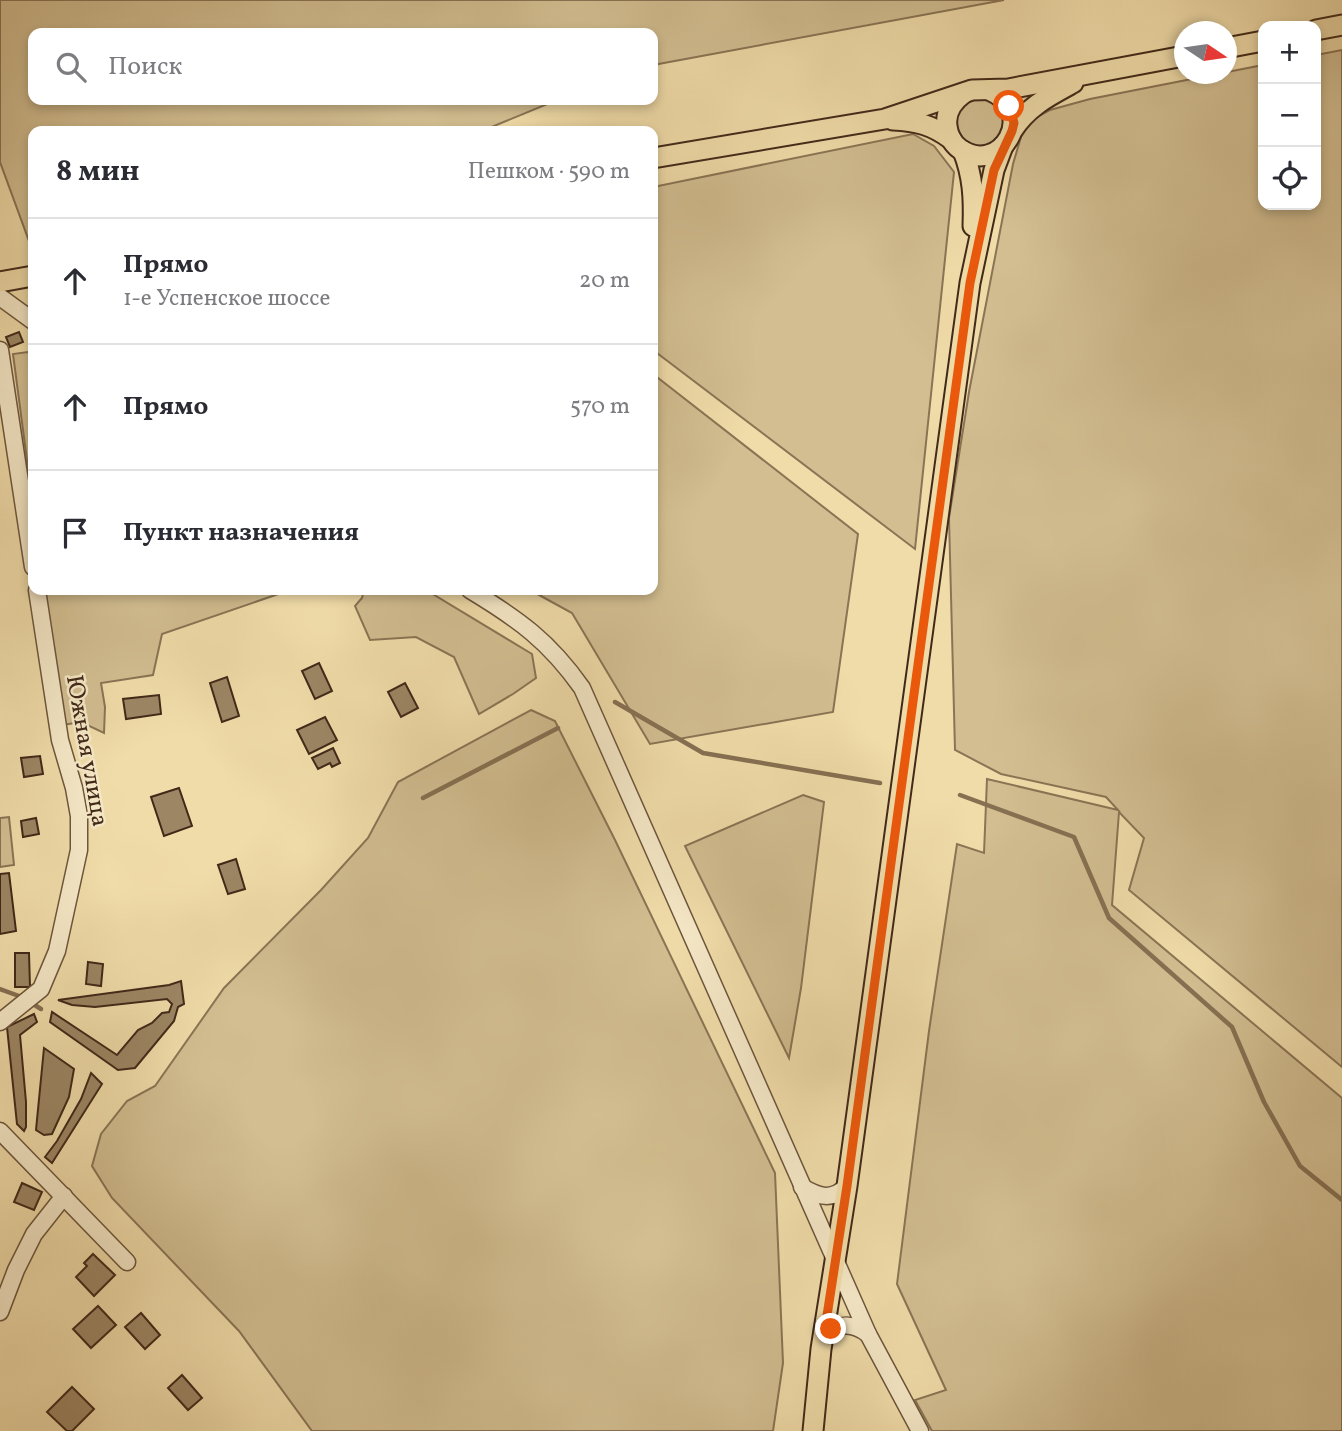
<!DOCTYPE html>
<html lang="ru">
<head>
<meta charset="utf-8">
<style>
  body { margin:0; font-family:Vollkorn,serif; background:#f7f7f7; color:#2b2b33 }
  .controls { position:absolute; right:21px; top:21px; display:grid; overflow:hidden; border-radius:14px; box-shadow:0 4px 10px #0003 }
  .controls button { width:63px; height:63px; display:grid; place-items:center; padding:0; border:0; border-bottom:2px solid #e1e1e2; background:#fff; color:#2b2b33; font:35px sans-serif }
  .compass { position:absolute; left:1174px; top:21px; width:63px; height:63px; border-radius:50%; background:#fff; box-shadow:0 4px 10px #0003; rotate:103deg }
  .stop { position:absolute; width:21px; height:21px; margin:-16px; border:5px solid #ea580c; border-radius:50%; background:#fff }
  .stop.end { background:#ea580c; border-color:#fff; box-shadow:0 2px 7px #0008 }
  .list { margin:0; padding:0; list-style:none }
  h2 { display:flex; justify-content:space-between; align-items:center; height:91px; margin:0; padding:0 28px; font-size:30px }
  h2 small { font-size:23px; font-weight:400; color:#7c7c81 }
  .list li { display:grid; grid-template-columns:46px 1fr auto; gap:21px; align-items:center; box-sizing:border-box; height:126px; padding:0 28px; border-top:2px solid #e1e1e2 }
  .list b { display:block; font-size:26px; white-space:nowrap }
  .list p { margin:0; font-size:23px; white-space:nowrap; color:#7c7c81 }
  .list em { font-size:23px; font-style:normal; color:#7c7c81 }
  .icon { flex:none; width:38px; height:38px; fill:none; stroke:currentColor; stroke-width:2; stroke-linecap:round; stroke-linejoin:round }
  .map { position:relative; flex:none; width:1342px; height:1431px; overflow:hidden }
  .search { position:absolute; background:#fff; box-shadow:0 4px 10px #0003; left:28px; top:28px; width:630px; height:77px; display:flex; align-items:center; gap:18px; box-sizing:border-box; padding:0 24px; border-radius:14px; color:#7c7c81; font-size:26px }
  .panel { position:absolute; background:#fff; box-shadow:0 4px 10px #0003; left:28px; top:126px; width:630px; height:469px; border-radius:14px }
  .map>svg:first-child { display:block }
</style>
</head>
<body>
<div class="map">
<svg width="1342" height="1431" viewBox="0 0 1342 1431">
  <rect width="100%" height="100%" fill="#f0dca9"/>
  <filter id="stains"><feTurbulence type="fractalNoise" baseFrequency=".00286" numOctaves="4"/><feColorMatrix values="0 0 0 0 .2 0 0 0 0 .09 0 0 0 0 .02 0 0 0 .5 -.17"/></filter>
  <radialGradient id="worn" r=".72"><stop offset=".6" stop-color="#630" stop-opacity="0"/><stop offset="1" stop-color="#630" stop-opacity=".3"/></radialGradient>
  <!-- green -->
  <g fill="#d2be91" stroke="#8a7455" stroke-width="2">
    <path d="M0 0H1004L653 65V33H33V100H557L482 131H33V240L29 241 0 162Z"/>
    <path d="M1342 50V1067L1129 890 1144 838 1119 812 1112 905 1342 1098V1431H932L915 1400 946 1390 897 1284 929 1031 957 844 984 853 987 779 1118 810 1106 797 1001 774 955 750 949 518 969 392 1013 164 1021 137 1033 119 1050 110 1090 99 1263 65V205H1316V55Z"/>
    <circle cx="980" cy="122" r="24"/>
    <path d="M913 134 934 146 954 172 915 549 653 350V187Z"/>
    <path d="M28 352 33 355V506L13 354Z"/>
    <path d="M653 374 858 534 833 712 650 744 572 613 530 590H653Z"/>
    <path d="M44 590H290L162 634 153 675 101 683 105 707 104 733 81 722 62 725Z"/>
    <path d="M364 590H426L532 654 536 678 513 694 479 714 454 657 416 637 370 640 355 606 362 598Z"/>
    <path d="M531 710 555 721 615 840 775 1173 783 1363 773 1431H312L239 1331 112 1198 92 1166 101 1134 127 1101 155 1086 224 988 321 890 368 838 398 782Z"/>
    <path d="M803 795 824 802 801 988 789 1058 685 846Z"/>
    <path d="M9 817 14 865 0 867V818Z"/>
  </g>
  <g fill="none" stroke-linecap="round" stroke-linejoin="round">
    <!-- stream -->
    <g stroke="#867052" stroke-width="4.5">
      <path d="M615 702 703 753 880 783"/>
      <path d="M960 795 1074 837 1109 918 1232 1027 1264 1102 1300 1166 1342 1200"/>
      <path d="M423 798 558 728"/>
      <path d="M0 989 19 996"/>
      <path d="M33 1004 41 1009"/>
    </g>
  </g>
  <!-- building -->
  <g fill="#9c8664" stroke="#412919" stroke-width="2">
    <path d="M19 332 23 342 10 347 6 337Z"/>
    <path d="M319 663 332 691 315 699 302 671Z"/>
    <path d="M227 677 239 716 222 722 210 683Z"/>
    <path d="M405 683 418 708 401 717 388 692Z"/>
    <path d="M159 695 161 714 126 719 123 699Z"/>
    <path d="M325 717 337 740 309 754 297 730Z"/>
    <path d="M333 748 340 763 332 767 330 763 318 769 312 758Z"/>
    <path d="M40 756 43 774 24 777 21 758Z"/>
    <path d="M179 788 192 826 164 836 151 797Z"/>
    <path d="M36 818 39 834 23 837 21 821Z"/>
    <path d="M236 859 245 889 228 894 218 865Z"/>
    <path d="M9 873 16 931 0 934V874Z"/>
    <path d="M15 953H29L30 987H15Z"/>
    <path d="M88 962 103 964 101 986 86 984Z"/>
    <path d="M181 981 184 1004 178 1007 174 1021 135 1068 118 1070 50 1022 52 1012 117 1055 138 1030 152 1023 162 1013 169 1012 172 1004 167 999 95 1007 72 1005 58 1000 169 985Z"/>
    <path d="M34 1014 37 1022 20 1035 26 1102V1127L24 1131 17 1124 7 1027Z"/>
    <path d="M44 1048 74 1069 69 1097 52 1134 44 1135 36 1130Z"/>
    <path d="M91 1073 102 1084 52 1163 45 1157 57 1141 81 1099Z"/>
    <path d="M22 1183 42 1192 34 1210 14 1202Z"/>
    <path d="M93 1254 115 1275 94 1296 76 1277 87 1266 84 1263Z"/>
    <path d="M98 1306 116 1325 91 1348 73 1329Z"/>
    <path d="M141 1313 160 1335 145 1349 125 1327Z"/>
    <path d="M182 1375 202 1398 188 1410 168 1388Z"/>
    <path d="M72 1387 94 1409 72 1431H67L47 1412Z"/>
  </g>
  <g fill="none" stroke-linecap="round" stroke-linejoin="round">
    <!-- minor casing -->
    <g stroke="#6d563d" stroke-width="19">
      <g id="minor">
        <path d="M0 297 33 321"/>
        <path d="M0 350 33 567"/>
        <path d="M470 590C518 619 549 641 582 688L868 1334 920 1431"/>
        <path d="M0 1022 41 989 57 951 79 850V816L74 788 60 740 37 590"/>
        <path d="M0 1131 127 1262"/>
        <path d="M802 1187C819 1197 832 1201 847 1186"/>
        <path d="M0 1312 16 1270 34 1234 64 1196"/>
        <path d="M824 1335C839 1323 852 1322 868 1334"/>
      </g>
    </g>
    <!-- major casing -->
    <g stroke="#412919" stroke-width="23">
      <g id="major">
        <path d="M1316 30 1342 25"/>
        <path d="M1226 48 1263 41"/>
        <path d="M964 93C953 101 945 112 947 126 948 135 953 144 960 149 1000 177 1040 112 989 90"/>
        <path d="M893 120C917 121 932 125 951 139"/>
        <path d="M1012 131C1027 107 1049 96 1073 83"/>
        <path d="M963 151C973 176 974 199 973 226"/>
        <path d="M653 158 885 119 972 90 1008 89 1184 56"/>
        <path d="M0 282 33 276"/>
        <path d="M813 1431 821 1349 847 1186 970 283 994 170 1003 146"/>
      </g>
    </g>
    <!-- minor -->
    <use href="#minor" stroke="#f5e8c7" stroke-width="16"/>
    <!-- major -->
    <use href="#major" stroke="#f0dca9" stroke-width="19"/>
  </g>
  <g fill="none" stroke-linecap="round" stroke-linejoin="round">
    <!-- route -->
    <path stroke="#ea580c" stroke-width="9" d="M831 1329 824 1335 847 1186 970 283 994 170 1012 131 1014 123 1009 106"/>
  </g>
  <g text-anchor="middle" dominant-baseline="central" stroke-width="5" stroke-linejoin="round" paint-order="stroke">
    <!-- street labels -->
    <g font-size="24" fill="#412919" stroke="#f5e8c7">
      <text transform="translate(86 751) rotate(80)">Южная улица</text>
    </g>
  </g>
  <rect width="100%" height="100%" filter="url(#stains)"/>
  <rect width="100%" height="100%" fill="url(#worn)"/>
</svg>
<div class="controls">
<button>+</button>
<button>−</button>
<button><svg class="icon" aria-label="locate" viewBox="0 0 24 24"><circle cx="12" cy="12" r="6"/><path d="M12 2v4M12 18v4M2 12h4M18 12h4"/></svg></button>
</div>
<svg class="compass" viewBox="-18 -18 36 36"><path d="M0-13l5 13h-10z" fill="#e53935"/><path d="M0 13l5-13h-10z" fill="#7c7c81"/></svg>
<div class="stop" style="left:1009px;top:106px"></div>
<div class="stop end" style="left:831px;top:1329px"></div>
<div class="search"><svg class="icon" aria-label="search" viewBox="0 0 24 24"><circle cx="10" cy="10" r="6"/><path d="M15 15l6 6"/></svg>Поиск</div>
<section class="panel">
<h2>8 мин<small>Пешком · 590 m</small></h2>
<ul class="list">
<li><svg class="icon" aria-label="ahead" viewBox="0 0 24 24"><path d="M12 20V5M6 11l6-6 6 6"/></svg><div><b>Прямо</b><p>1-е Успенское шоссе</p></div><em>20 m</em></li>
<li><svg class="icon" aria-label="ahead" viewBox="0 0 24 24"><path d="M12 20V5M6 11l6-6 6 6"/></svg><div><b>Прямо</b></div><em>570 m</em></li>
<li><svg class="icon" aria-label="arrive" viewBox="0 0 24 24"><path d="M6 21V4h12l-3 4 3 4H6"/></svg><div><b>Пункт назначения</b></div></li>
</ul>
</section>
</div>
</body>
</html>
